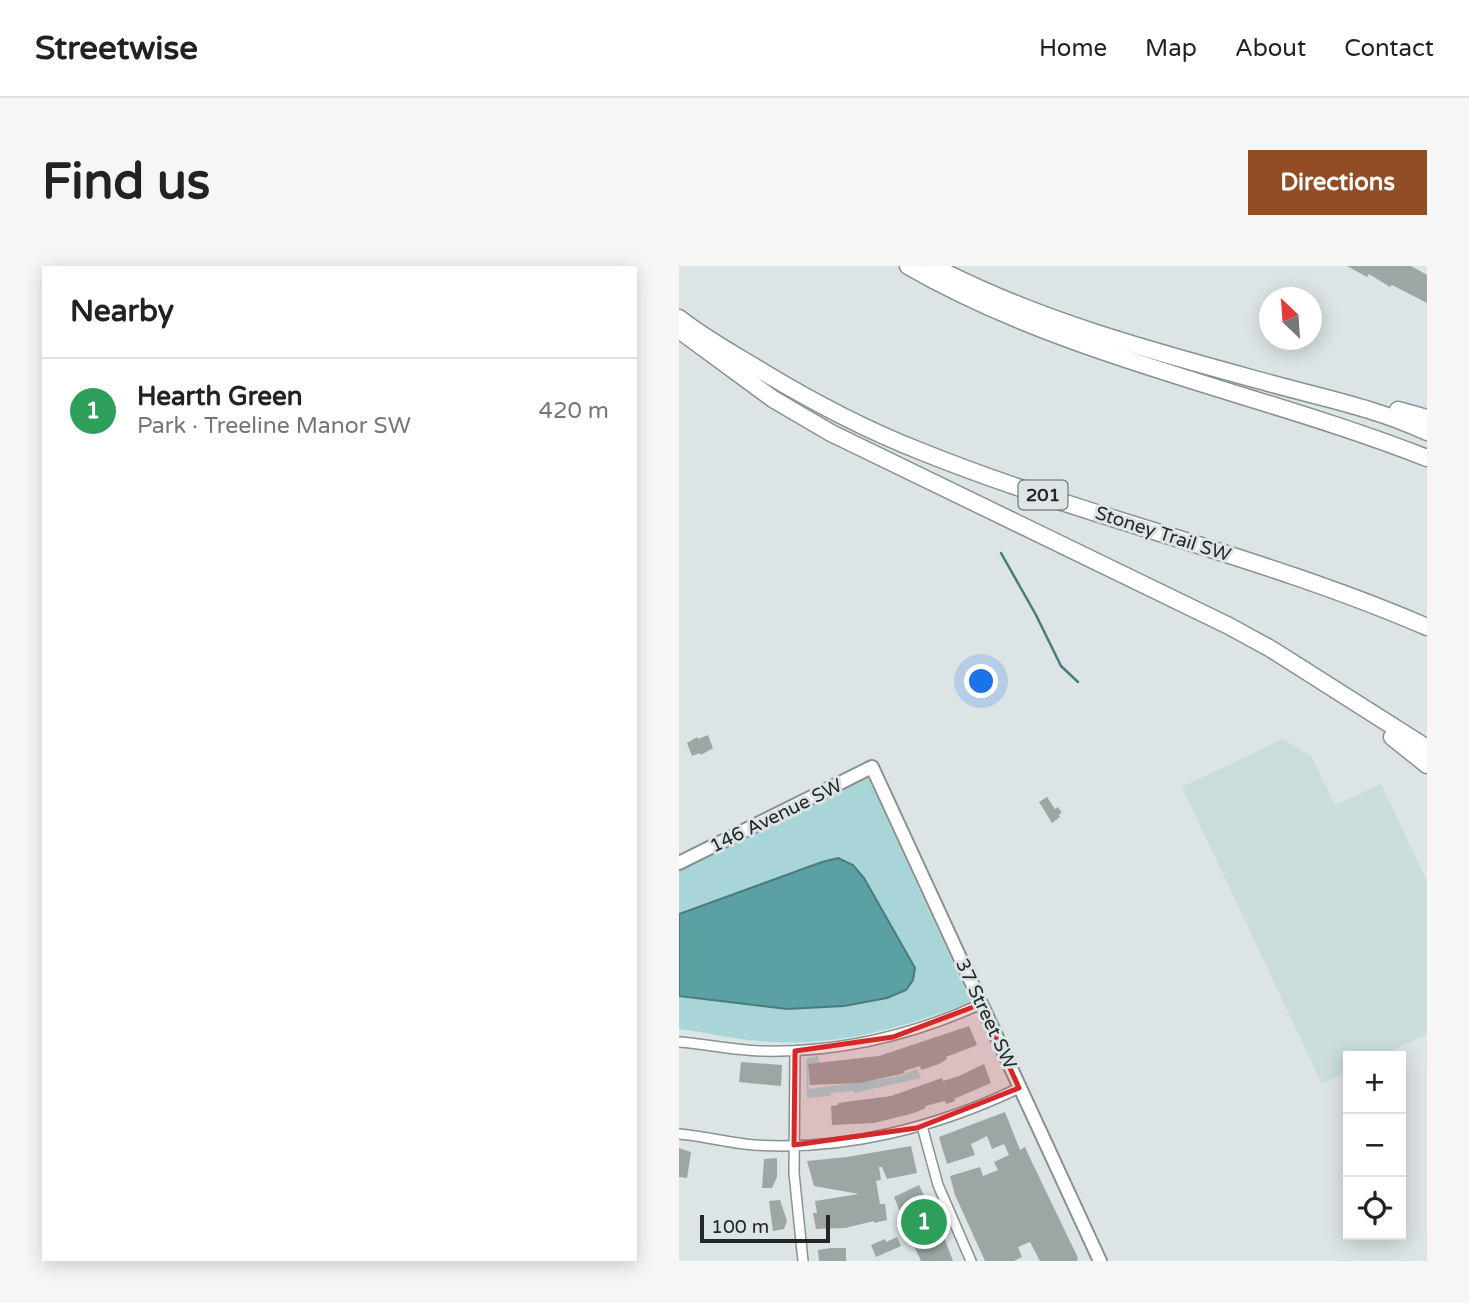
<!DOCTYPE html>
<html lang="en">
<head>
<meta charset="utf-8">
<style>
  body { margin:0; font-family:"Varela Round",sans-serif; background:#f6f6f6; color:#222 }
  .controls { position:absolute; right:21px; bottom:21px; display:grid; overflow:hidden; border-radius:0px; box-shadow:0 4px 18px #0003 }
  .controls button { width:63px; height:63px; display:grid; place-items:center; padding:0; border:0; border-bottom:2px solid #e0e0e0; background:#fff; color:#222; font:35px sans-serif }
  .compass { position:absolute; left:580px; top:21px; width:63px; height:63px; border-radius:50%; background:#fff; box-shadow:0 4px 18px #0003; rotate:335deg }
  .scale { position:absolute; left:21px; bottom:18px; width:130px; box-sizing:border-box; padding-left:7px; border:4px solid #242727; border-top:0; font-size:19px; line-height:24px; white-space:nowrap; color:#242727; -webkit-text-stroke:5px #dce4e5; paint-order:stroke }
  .you { position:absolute; left:303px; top:416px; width:24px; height:24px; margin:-18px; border:5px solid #fff; border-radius:50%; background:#1a73e8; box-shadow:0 0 0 10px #1a73e833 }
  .badge { display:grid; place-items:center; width:46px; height:46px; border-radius:50%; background:#924d24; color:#fff; font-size:23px; font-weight:700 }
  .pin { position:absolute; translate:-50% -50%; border:4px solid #fff; box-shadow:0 2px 7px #0006 }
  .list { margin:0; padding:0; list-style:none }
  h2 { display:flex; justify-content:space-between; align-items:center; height:91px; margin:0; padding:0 28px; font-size:30px }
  h2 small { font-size:23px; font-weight:400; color:#767676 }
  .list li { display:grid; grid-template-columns:46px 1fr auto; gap:21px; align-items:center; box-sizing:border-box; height:105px; padding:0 28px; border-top:2px solid #e0e0e0 }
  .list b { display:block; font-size:26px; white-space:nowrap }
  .list p { margin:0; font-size:23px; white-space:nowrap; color:#767676 }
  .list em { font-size:23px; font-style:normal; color:#767676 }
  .icon { flex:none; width:38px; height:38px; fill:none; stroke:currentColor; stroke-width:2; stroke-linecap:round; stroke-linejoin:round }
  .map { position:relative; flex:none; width:748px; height:995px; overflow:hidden; border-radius:0px }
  header { display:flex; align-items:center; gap:42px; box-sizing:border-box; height:98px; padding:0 35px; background:#fff; border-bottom:2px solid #e0e0e0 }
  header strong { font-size:33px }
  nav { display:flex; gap:38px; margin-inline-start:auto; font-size:24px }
  .intro { display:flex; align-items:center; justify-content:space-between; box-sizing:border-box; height:168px; padding:0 42px }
  h1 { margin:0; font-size:49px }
  .button { padding:18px 32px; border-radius:0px; background:#924d24; color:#fff; font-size:24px; font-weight:700 }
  main { display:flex; gap:42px; padding:0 42px }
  aside { flex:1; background:#fff; border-radius:0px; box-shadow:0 4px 18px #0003 }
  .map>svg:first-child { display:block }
</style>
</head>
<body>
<header>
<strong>Streetwise</strong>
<nav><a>Home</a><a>Map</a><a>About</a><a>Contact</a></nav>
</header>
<div class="intro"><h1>Find us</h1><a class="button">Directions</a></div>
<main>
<aside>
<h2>Nearby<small></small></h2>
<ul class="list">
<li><span class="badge" style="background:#2e9e5b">1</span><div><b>Hearth Green</b><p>Park · Treeline Manor SW</p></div><em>420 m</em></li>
</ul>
</aside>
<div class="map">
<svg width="748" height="995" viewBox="0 0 748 995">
  <rect width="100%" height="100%" fill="#dce4e5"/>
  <!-- built -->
  <path fill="#cadcdc" d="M604 473 632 490 656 539 702 518 748 615V768L701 790H669V805L643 818 503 521Z"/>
  <!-- green -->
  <g fill="#a8d5d7">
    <path d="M189 512 292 736C221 763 153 782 80 775 53 773 26 766 0 763V599Z"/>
    <path d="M139 790 141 797 129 798 130 823 217 811 216 804 221 810 238 803 242 812 175 827 173 823V825L152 827 151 830 128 832 127 793Z"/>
  </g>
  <!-- water -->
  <path fill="#5ba0a2" stroke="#4a7c7d" stroke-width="2" d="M159 592 174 599 185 612 236 702 234 714 227 724 208 732 165 740 108 743 0 730V648L143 596Z"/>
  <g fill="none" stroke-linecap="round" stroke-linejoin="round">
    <!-- stream -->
    <path stroke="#4a7c7d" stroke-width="2.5" d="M322 287 357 349 382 400 399 416"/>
  </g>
  <!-- building -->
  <g fill="#9da5a5">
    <path d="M668 0H732L748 9V37L713 19 711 21 690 8 688 11Z"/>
    <path d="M29 469 34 482 22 489 21 487 13 490 8 477 18 471 19 473Z"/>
    <path d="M368 531 376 543 379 541 383 547 380 548 381 551 373 557 360 536Z"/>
    <path d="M290 760 298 779 267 791 268 793 260 798 242 804 241 800 225 805 226 807 181 817 131 819 129 798 200 790Z"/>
    <path d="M62 796 103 799 102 820 60 816Z"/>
    <path d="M305 798 312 817 275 833 276 835 267 838 266 835 246 840 247 842 235 847 195 857 153 859 152 840 159 839V837L212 830 263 812 264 815 280 810Z"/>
    <path d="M326 846 341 884 346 881 350 890 399 992 398 995H361L351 976 339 981 343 991 335 995H306L276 929 271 910 301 901 304 910 319 904 315 896 330 889 325 878 313 883 308 870 292 878 296 889 268 898 260 871Z"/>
    <path d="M232 880 238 907 208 913 203 901H200L202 914 197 915 201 938H206L208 954 195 957V955L166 962 137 963 134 947H138L136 935 180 928 135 920 128 895 168 891Z"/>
    <path d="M0 882 12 886 8 912 0 911Z"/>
    <path d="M98 892V911L93 922H83L85 893Z"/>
    <path d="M240 919 251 942 224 953 215 931Z"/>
    <path d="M101 934 108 955 105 963 94 965 90 935Z"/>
    <path d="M258 956 263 966 274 995H242L231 971Z"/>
    <path d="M218 971 222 980 197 991 192 979 206 973 207 976Z"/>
    <path d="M152 982H167V995H140L139 984Z"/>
  </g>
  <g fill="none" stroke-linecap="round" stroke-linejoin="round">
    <!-- street casing -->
    <g stroke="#899191" stroke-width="12">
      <g id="street">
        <path d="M0 776C27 778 54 784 81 785 158 787 232 770 302 738"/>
        <path d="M116 785 115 907 124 995"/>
        <path d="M243 860 259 919 292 995"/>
        <path d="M0 868C25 870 50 877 75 879 166 885 259 861 340 822"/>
      </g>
    </g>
    <!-- secondary casing -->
    <g stroke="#899191" stroke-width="16">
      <path id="secondary" d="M0 597 193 501 421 995"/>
    </g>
    <!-- highway casing -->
    <g stroke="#899191" stroke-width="19">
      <g id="highway">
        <path d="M229 0C389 92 577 125 748 192"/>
        <path d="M254 0C359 55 476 86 590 117 644 132 697 142 748 166"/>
        <path d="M0 52C25 72 53 87 81 104 132 135 185 163 241 185 407 252 584 290 748 361"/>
        <path d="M0 64 94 133 152 167 550 360 592 383 748 482"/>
        <path d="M719 144 748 152"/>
        <path d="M713 471 748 499"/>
      </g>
    </g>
    <!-- street -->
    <use href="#street" stroke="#fff" stroke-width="9"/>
    <!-- secondary -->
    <use href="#secondary" stroke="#fff" stroke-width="12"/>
    <!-- highway -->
    <use href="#highway" stroke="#fff" stroke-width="16"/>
  </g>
  <!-- marked area -->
  <path fill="#d62828" fill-opacity="0.2" stroke="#d62828" stroke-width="5" stroke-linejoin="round" d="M302 738 340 822 238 862 115 879 116 785 214 771Z"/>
  <g text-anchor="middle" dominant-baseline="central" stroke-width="6" stroke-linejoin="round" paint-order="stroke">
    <!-- shield labels -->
    <rect fill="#dce4e5" stroke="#5b6060" stroke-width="2" x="339.5" y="214.5" width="49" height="29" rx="5"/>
    <g font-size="18" font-weight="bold" fill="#242727">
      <text x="364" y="229">201</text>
    </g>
    <!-- street labels -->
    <g font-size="19" fill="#242727" stroke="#dce4e5">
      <text transform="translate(484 268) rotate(18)">Stoney Trail SW</text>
      <text transform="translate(97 550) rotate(-26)">146 Avenue SW</text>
      <text transform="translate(307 748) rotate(65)">37 Street SW</text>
    </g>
  </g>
</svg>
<div class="controls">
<button>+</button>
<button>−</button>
<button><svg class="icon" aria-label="locate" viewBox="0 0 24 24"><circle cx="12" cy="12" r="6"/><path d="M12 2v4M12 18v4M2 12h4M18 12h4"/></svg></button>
</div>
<svg class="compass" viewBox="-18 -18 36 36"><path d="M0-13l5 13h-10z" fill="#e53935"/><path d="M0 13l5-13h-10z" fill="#767676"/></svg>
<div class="scale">100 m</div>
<div class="you"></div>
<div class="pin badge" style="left:245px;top:956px;background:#2e9e5b">1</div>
</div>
</main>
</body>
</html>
